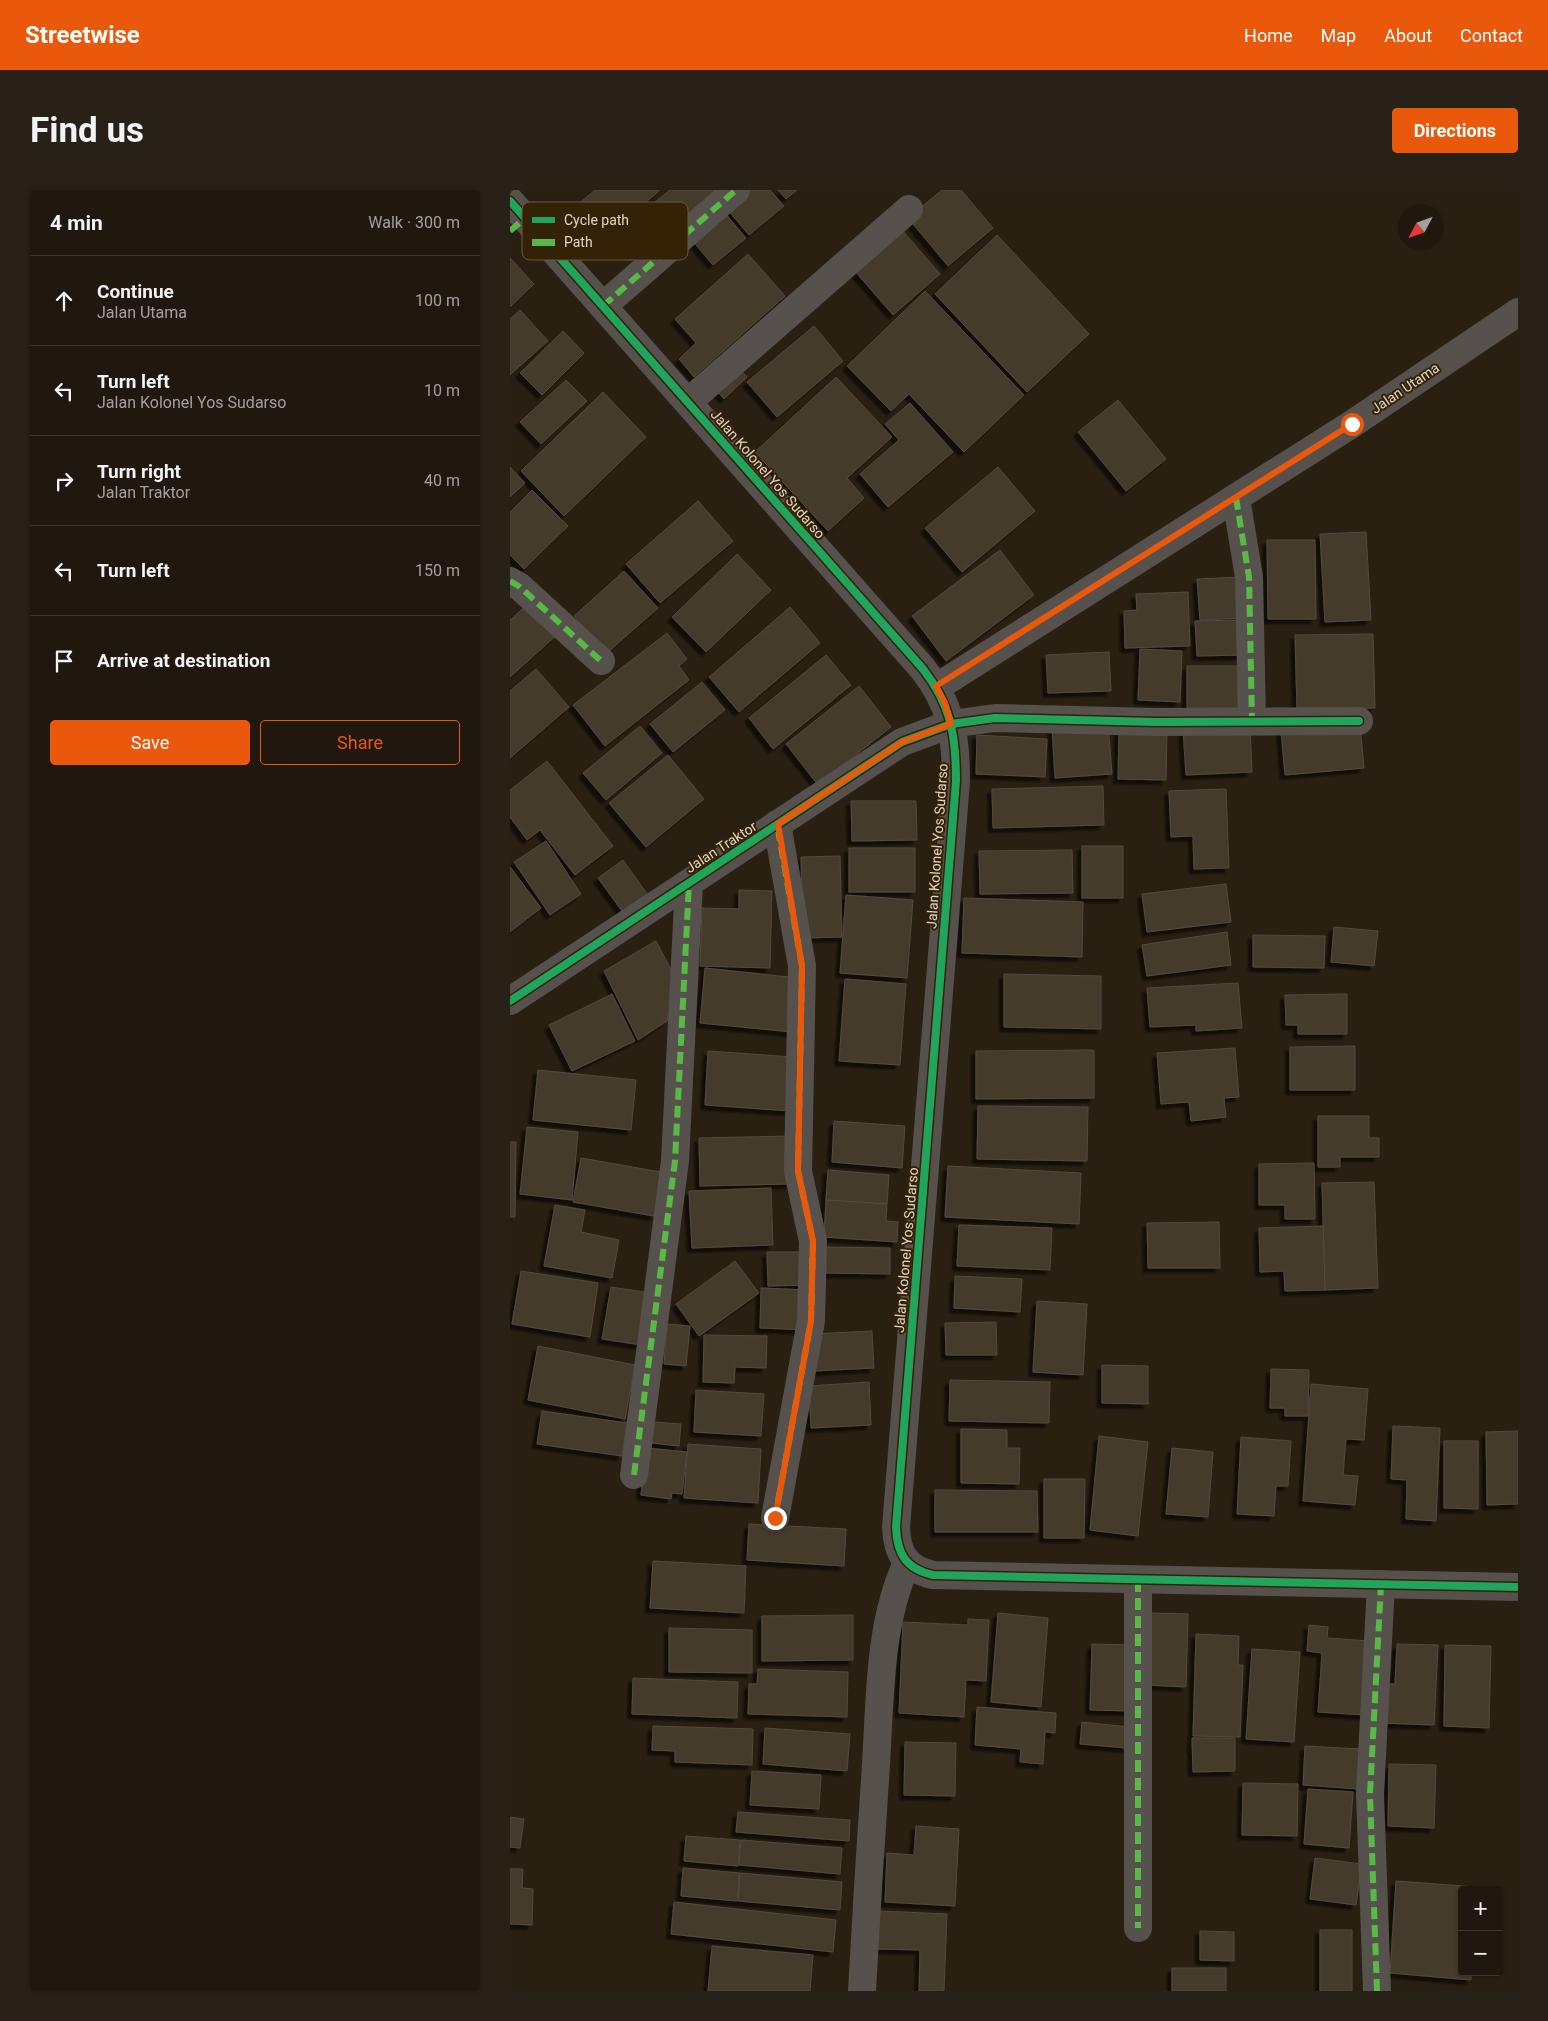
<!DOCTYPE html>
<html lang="en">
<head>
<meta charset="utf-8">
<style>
  body { margin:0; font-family:Roboto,sans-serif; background:#282117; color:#f1f3f6 }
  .controls { position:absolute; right:15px; bottom:15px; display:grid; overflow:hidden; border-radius:5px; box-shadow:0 1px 4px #0004 }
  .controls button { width:45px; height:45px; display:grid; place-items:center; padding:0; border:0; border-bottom:1px solid #3d372e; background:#20180e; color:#f1f3f6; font:25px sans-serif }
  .compass { position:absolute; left:888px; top:15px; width:45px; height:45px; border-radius:50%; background:#20180e; box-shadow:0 1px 4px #0004; rotate:229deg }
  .stop { position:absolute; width:15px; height:15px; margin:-11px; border:4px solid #ea580c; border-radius:50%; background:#fff }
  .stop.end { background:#ea580c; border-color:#fff; box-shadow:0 1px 5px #0008 }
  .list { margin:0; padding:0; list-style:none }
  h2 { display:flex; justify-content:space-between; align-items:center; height:65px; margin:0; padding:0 20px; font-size:21px }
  h2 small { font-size:16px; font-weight:400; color:#a2a09e }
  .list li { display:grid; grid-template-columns:32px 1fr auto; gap:15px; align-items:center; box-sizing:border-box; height:90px; padding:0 20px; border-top:1px solid #3d372e }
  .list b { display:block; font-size:19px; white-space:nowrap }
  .list p { margin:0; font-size:16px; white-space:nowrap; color:#a2a09e }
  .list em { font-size:16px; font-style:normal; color:#a2a09e }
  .actions { display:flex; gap:10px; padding:15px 20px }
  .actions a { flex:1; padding:11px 0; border:1px solid #ea580c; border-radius:5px; text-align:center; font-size:18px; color:#ea580c }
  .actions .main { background:#ea580c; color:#fff }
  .icon { flex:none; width:28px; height:28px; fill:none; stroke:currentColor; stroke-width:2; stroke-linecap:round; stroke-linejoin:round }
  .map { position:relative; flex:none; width:1008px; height:1801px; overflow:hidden; border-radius:5px }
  header { display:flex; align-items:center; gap:30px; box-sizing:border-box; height:70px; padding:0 25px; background:#ea580c; color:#fff }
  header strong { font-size:24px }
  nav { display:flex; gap:28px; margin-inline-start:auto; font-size:18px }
  .intro { display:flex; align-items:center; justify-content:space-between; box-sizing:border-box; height:120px; padding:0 30px }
  h1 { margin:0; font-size:35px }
  .button { padding:12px 22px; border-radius:5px; background:#ea580c; color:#fff; font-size:18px; font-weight:700 }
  main { display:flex; gap:30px; padding:0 30px }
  aside { flex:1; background:#20180e; border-radius:5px; box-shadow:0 1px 4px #0004 }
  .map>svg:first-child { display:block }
</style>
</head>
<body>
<header>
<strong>Streetwise</strong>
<nav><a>Home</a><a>Map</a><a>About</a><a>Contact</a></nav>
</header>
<div class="intro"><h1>Find us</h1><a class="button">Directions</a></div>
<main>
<aside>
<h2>4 min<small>Walk · 300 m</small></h2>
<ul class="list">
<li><svg class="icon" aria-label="ahead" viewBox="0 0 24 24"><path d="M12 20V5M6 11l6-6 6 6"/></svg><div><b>Continue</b><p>Jalan Utama</p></div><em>100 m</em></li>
<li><svg class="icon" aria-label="left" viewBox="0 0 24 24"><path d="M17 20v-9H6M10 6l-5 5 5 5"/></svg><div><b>Turn left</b><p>Jalan Kolonel Yos Sudarso</p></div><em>10 m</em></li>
<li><svg class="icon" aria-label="right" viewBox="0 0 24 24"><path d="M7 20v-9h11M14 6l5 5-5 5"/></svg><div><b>Turn right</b><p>Jalan Traktor</p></div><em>40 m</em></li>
<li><svg class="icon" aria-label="left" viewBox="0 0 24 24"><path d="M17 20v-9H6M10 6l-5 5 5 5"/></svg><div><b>Turn left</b></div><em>150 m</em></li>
<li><svg class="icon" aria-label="arrive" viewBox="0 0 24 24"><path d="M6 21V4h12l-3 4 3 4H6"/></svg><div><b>Arrive at destination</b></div></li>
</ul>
<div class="actions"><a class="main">Save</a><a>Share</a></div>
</aside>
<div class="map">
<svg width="1008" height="1801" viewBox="0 0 1008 1801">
  <defs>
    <filter id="shadow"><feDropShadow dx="-4.5" dy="4.5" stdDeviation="1" flood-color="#0009"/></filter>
  </defs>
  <rect width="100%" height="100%" fill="#2a2012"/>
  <!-- building -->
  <g fill="#453b2c" stroke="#534a3f" filter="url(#shadow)">
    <path d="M85 0H150L73 67 45 34Z"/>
    <path d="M160 0H219L154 54 129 25Z"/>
    <path d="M240 0H260L274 16 239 45 217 19Z"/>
    <path d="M268 0H287L276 9Z"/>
    <path d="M432 0H451L483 38 438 76 398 28Z"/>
    <path d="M214 22 236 48 203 75 181 49Z"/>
    <path d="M391 39 430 84 383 125 344 80Z"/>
    <path d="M487 45 579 144 517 202 425 104Z"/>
    <path d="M238 64 275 106 184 187 169 169 186 153 165 129Z"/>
    <path d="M0 68 24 94 0 117Z"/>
    <path d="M415 101 514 205 454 262 399 204 381 221 337 176Z"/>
    <path d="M10 120 38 151 0 185V129Z"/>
    <path d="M304 136 333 171 267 227 237 192Z"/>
    <path d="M53 141 74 163 32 205 10 183Z"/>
    <path d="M226 176 237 187 214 209 204 197Z"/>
    <path d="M326 187 382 247 337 288 354 308 318 341 245 262Z"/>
    <path d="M56 190 77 211 31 254 10 232Z"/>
    <path d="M93 202 136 247 54 326 11 281Z"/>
    <path d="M608 210 656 269 616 301 568 242Z"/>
    <path d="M400 213 443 262 378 317 350 284 389 250 375 234Z"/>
    <path d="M0 277 15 293 0 307Z"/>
    <path d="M488 277 525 321 452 382 415 338Z"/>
    <path d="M22 300 58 336 14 379 0 365V322Z"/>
    <path d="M188 311 223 351 150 413 116 374Z"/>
    <path d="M856 342 861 430 815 432 810 344Z"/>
    <path d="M757 350H805L806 429H758Z"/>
    <path d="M490 360 524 405 436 471 402 426Z"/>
    <path d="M227 364 261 400 196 462 162 427Z"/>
    <path d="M114 381 148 418 97 463 64 426Z"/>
    <path d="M731 387 733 428 690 430 687 389Z"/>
    <path d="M678 402 680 456 615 458 614 421 627 420 626 404Z"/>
    <path d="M20 412 49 443 0 487V430Z"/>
    <path d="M280 417 310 453 229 522 199 487Z"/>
    <path d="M733 430 735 465 687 466 685 431Z"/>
    <path d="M157 443 177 469 169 476 179 490 95 556 63 515Z"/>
    <path d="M863 444 865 518 787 520 785 445Z"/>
    <path d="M630 459 672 461 670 512 628 510Z"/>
    <path d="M599 462 601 501 538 503 536 465Z"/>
    <path d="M316 465 341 495 263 559 239 528Z"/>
    <rect x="677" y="476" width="55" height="46"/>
    <path d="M26 479 59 517 0 568V501Z"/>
    <path d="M192 492 215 520 163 562 140 534Z"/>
    <path d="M349 496 381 537 308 595 276 554Z"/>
    <path d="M598 534 602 584 545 588 542 537Z"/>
    <path d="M850 534 854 578 775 585 771 541Z"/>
    <path d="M740 535 742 582 676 585 673 539Z"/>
    <path d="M130 536 152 563 96 610 73 583Z"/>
    <path d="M609 540 657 541 656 590 608 589Z"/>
    <path d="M467 545 537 549 535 587 466 584Z"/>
    <path d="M158 565 194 609 136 657 99 613Z"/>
    <path d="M37 571 103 656 65 685 30 640 17 650 0 627V600Z"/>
    <path d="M593 596 594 635 483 638 482 599Z"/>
    <path d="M716 599 719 678 684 679 683 646 661 647 659 601Z"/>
    <path d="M341 611H406L407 650 342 651Z"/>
    <path d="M36 651 71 704 40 725 4 672Z"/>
    <rect x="572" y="656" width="41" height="52"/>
    <rect x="339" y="658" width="66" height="44"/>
    <path d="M562 660 563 703 470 704 469 661Z"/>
    <path d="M330 666 332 747 293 748 291 667Z"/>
    <path d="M113 670 137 704 112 721 88 688Z"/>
    <path d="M0 677 31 718 0 742Z"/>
    <path d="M716 694 721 732 637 742 632 704Z"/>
    <path d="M229 700 262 701 260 778 190 776 192 718 229 719Z"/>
    <path d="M336 705 403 710 397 788 330 783Z"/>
    <path d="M454 708 573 712 572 767 452 763Z"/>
    <path d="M824 737 868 741 864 776 821 772Z"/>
    <path d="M717 742 721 775 637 786 632 755Z"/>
    <path d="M743 745 815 746 814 778 743 777Z"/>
    <path d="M146 751 167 791 157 831 128 850 94 781Z"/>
    <path d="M195 778 288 788 282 842 190 833Z"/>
    <path d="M494 784 591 786V839L494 837Z"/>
    <path d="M335 789 396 794 390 875 329 871Z"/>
    <path d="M728 793 732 838 686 841V835L640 837 637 798Z"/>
    <path d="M102 804 125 851 62 881 39 835Z"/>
    <path d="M837 804V844H788V835H776L775 805Z"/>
    <path d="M845 856V900H780V857Z"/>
    <path d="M725 858 729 907 714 908 716 927 681 931 679 912 651 914 647 863Z"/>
    <path d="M584 860V908L466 909V861Z"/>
    <path d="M198 861 283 867 280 921 195 915Z"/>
    <path d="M28 880 126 890 121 940 23 930Z"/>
    <path d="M468 916 578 917 577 971 467 969Z"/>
    <path d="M808 926H859V948H869V967H830V977H808Z"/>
    <path d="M324 931 395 936 392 978 322 972Z"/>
    <path d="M17 937 68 942 62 1010 10 1004Z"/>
    <path d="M280 946 281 994 190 996 189 948Z"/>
    <path d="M0 952H6L5 1027H0Z"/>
    <path d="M71 968 151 982 144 1026 63 1012Z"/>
    <path d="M804 973 805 1029H775V1015H749V974Z"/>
    <path d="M438 976 571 983 569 1034 435 1027Z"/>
    <path d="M318 980 379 985 377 1014 316 1010Z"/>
    <path d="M864 992 868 1098 815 1100 812 993Z"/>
    <path d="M261 998 263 1055 182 1058 179 1001Z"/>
    <path d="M316 1010 377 1014 376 1031 388 1032 387 1052 314 1047Z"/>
    <path d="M45 1015 75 1020 71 1042 109 1050 102 1088 34 1076Z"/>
    <path d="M709 1032 710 1078H638L637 1033Z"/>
    <path d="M449 1035 542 1038 540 1080 447 1076Z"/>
    <path d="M813 1036 815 1100 775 1101 774 1081 750 1082 749 1038Z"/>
    <path d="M313 1057 380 1058V1084L313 1083Z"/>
    <path d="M257 1062H298L299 1095 258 1096Z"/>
    <path d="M225 1071 249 1103 189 1146 166 1114Z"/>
    <path d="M11 1081 88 1093 80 1147 2 1134Z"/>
    <path d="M445 1086 512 1089 510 1122 444 1118Z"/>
    <path d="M101 1097 147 1104 138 1156 92 1149Z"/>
    <path d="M251 1098 298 1100 297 1140 250 1138Z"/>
    <path d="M527 1111 577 1114 573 1185 523 1182Z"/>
    <path d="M486 1132 487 1165H436L435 1133Z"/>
    <path d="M157 1134 180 1136 176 1176 154 1174Z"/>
    <path d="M362 1141 364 1178 304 1181 302 1144Z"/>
    <path d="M194 1145 257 1146 256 1178 225 1177 224 1193 193 1192Z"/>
    <path d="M28 1156 125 1175 115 1229 18 1210Z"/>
    <path d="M592 1175 638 1176V1214L592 1213Z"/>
    <path d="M761 1179 799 1180 798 1226H775V1218H760Z"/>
    <path d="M440 1190 540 1192 539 1233 439 1231Z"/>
    <path d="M359 1192 361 1235 301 1238 299 1196Z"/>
    <path d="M801 1194 858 1199 854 1250 836 1249 833 1285 848 1286 845 1315 793 1311Z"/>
    <path d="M186 1200 254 1204 251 1246 184 1242Z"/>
    <path d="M32 1221 117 1233 112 1266 27 1254Z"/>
    <path d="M144 1232 171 1234 169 1256 142 1253Z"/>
    <path d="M883 1236 930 1238 926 1331 896 1329 897 1290 881 1289Z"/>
    <path d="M451 1239 497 1240V1258H510L509 1294 451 1293Z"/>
    <path d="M1008 1241V1314L977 1315 976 1242Z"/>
    <path d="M589 1246 638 1252 628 1346 580 1340Z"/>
    <path d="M731 1247 781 1251 778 1296H766L764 1326 727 1324Z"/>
    <path d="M934 1251H968V1319L934 1318Z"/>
    <path d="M178 1254 251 1259 248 1313 174 1308Z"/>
    <path d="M136 1258 177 1262 172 1304 162 1303 161 1309 131 1305Z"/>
    <path d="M662 1258 703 1262 698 1327 656 1324Z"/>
    <path d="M534 1289H575L574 1348H534Z"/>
    <path d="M425 1300 527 1301 528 1342H425Z"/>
    <path d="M239 1334 336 1339 334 1376 237 1370Z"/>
    <path d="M143 1371 236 1376 234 1423 140 1418Z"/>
    <path d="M488 1423 538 1428 531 1517 481 1512Z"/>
    <path d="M640 1423 678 1424 676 1497 637 1495Z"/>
    <path d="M343 1425V1470L252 1471V1426Z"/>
    <path d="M458 1429 479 1430 476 1491 456 1490 454 1527 389 1523 393 1432 458 1435Z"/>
    <path d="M799 1435 818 1437 817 1448 860 1451 855 1525 808 1522 812 1463 797 1461Z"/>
    <path d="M159 1438 242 1440V1483L159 1482Z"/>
    <path d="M686 1444 729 1446 728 1475H733L730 1547 683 1546Z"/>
    <path d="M582 1454 624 1455 622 1521 580 1520Z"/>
    <path d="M887 1454 928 1455 924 1535 869 1533 871 1493 885 1494Z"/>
    <path d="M935 1455 981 1456 979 1538 934 1536Z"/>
    <path d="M742 1459 790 1462 784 1552 736 1549Z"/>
    <path d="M248 1479 338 1482 337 1527 238 1524 239 1494H247Z"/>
    <path d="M123 1488 228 1492 227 1528 122 1524Z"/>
    <path d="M467 1517 546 1523 545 1543 535 1542 533 1574 510 1572 511 1559 465 1555Z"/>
    <path d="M572 1532 619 1537 617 1558 570 1554Z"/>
    <path d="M143 1536 243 1539 242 1575 165 1572V1561L142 1560Z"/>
    <path d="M255 1538 340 1544 337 1581 253 1574Z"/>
    <path d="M682 1548H725V1581L683 1582Z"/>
    <path d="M395 1552 446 1553 445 1606 394 1605Z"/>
    <path d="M795 1556 851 1559 849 1599 793 1595Z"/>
    <path d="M879 1574 926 1575 924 1638 878 1636Z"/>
    <path d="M242 1581 311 1585 309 1619 240 1615Z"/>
    <path d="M733 1593 788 1594 787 1646 732 1645Z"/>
    <path d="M798 1599 843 1602 839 1658 794 1654Z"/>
    <path d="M228 1622 340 1630 339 1651 226 1642Z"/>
    <path d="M0 1627 14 1629 10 1658 0 1657Z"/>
    <path d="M406 1636 449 1639 445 1716 375 1712 377 1663 404 1665Z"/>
    <path d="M176 1646 230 1650 228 1676 174 1671Z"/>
    <path d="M231 1650 332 1658 330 1684 229 1675Z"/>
    <path d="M805 1668 852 1674 846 1715 800 1709Z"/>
    <path d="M173 1678 230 1683 227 1711 171 1706Z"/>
    <path d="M0 1679H13L12 1698 23 1699 22 1735 0 1734Z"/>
    <path d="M230 1683 332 1692 330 1720 228 1711Z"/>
    <path d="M886 1691 967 1697V1700H952V1782H961V1790L880 1783Z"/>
    <path d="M164 1712 326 1730 323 1762 161 1744Z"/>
    <path d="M369 1721 437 1724 434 1801H409L410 1760 368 1759Z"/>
    <rect x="810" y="1740" width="32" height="61"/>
    <path d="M690 1741 724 1742V1771L690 1770Z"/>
    <path d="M202 1756 303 1765 300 1801H198Z"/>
    <rect x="662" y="1778" width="54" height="23"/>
  </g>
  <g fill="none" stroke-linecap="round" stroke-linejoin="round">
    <!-- minor -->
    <g stroke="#56514c" stroke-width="28">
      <path d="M0 11 413 479C441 515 446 545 446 591L386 1337C387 1364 396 1379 423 1385L1008 1397"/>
      <path d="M93 116 226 0"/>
      <path d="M178 212 399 19"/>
      <path d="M726 308 739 387 742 530"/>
      <path d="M0 391 10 397 91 471"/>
      <path d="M427 497 842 234 1008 122"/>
      <path d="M0 811 392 552 441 534 485 528 645 532 849 531"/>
      <path d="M124 1285 165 971 179 693"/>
      <path d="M265 1328 301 1131 303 1051 288 981 292 776 267 634"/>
      <path d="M628 1390V1738"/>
      <path d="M352 1801C356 1725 361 1650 366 1574 370 1510 369 1432 397 1373"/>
      <path d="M867 1801 860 1604 871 1394"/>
    </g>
    <!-- quiet -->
    <g stroke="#58b947" stroke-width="6" stroke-dasharray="12 6" stroke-linecap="butt">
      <path d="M0 41 15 28"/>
      <path d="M93 116 226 0"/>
      <path d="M726 308 739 387 742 530"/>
      <path d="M0 391 10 397 91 471"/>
      <path d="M124 1285 165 971 179 693"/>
      <path d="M265 1328 301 1131 303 1051 288 981 292 776 267 634"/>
      <path d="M628 1390V1738"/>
      <path d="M867 1801 860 1604 871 1394"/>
    </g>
    <!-- cycleway casing -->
    <g stroke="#342207" stroke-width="11">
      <g id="cycleway">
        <path d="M0 11 413 479C441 515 446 545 446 591L386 1337C387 1364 396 1379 423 1385L1008 1397"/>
        <path d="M0 811 392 552 441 534 485 528 645 532 849 531"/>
      </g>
    </g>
    <!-- cycleway -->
    <use href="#cycleway" stroke="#20a55d" stroke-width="8"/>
  </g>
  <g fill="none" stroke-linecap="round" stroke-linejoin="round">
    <!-- route -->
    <path stroke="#ea580c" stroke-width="6" d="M265 1328 301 1131 303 1051 288 981 292 776 268 634 392 552 441 534 435 513 426 496 842 234"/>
  </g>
  <g text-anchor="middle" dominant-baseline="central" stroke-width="4" stroke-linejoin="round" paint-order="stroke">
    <!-- street labels -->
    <g font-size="14" fill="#e1d5c6" stroke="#342207">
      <text transform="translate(895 198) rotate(-34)">Jalan Utama</text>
      <text transform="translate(258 284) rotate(49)">Jalan Kolonel Yos Sudarso</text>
      <text transform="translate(427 656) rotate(-86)">Jalan Kolonel Yos Sudarso</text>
      <text transform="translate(211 657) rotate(-33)">Jalan Traktor</text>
      <text transform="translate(396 1060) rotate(-85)">Jalan Kolonel Yos Sudarso</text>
    </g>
  </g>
  <!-- legend -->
  <rect x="12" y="12" width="166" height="58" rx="8" fill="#342207" stroke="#685840" stroke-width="1"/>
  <rect x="22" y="27" width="23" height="6" fill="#20a55d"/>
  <rect x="22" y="49" width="23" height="7" fill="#58b947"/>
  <g font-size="14" fill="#e1d5c6">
    <text x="54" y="35">Cycle path</text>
    <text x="54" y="57">Path</text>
  </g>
</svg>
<div class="controls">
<button>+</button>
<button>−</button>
</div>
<svg class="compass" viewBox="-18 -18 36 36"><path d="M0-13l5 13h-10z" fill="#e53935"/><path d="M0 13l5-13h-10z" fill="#a2a09e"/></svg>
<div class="stop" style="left:842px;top:234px"></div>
<div class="stop end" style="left:265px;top:1328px"></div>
</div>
</main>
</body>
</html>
